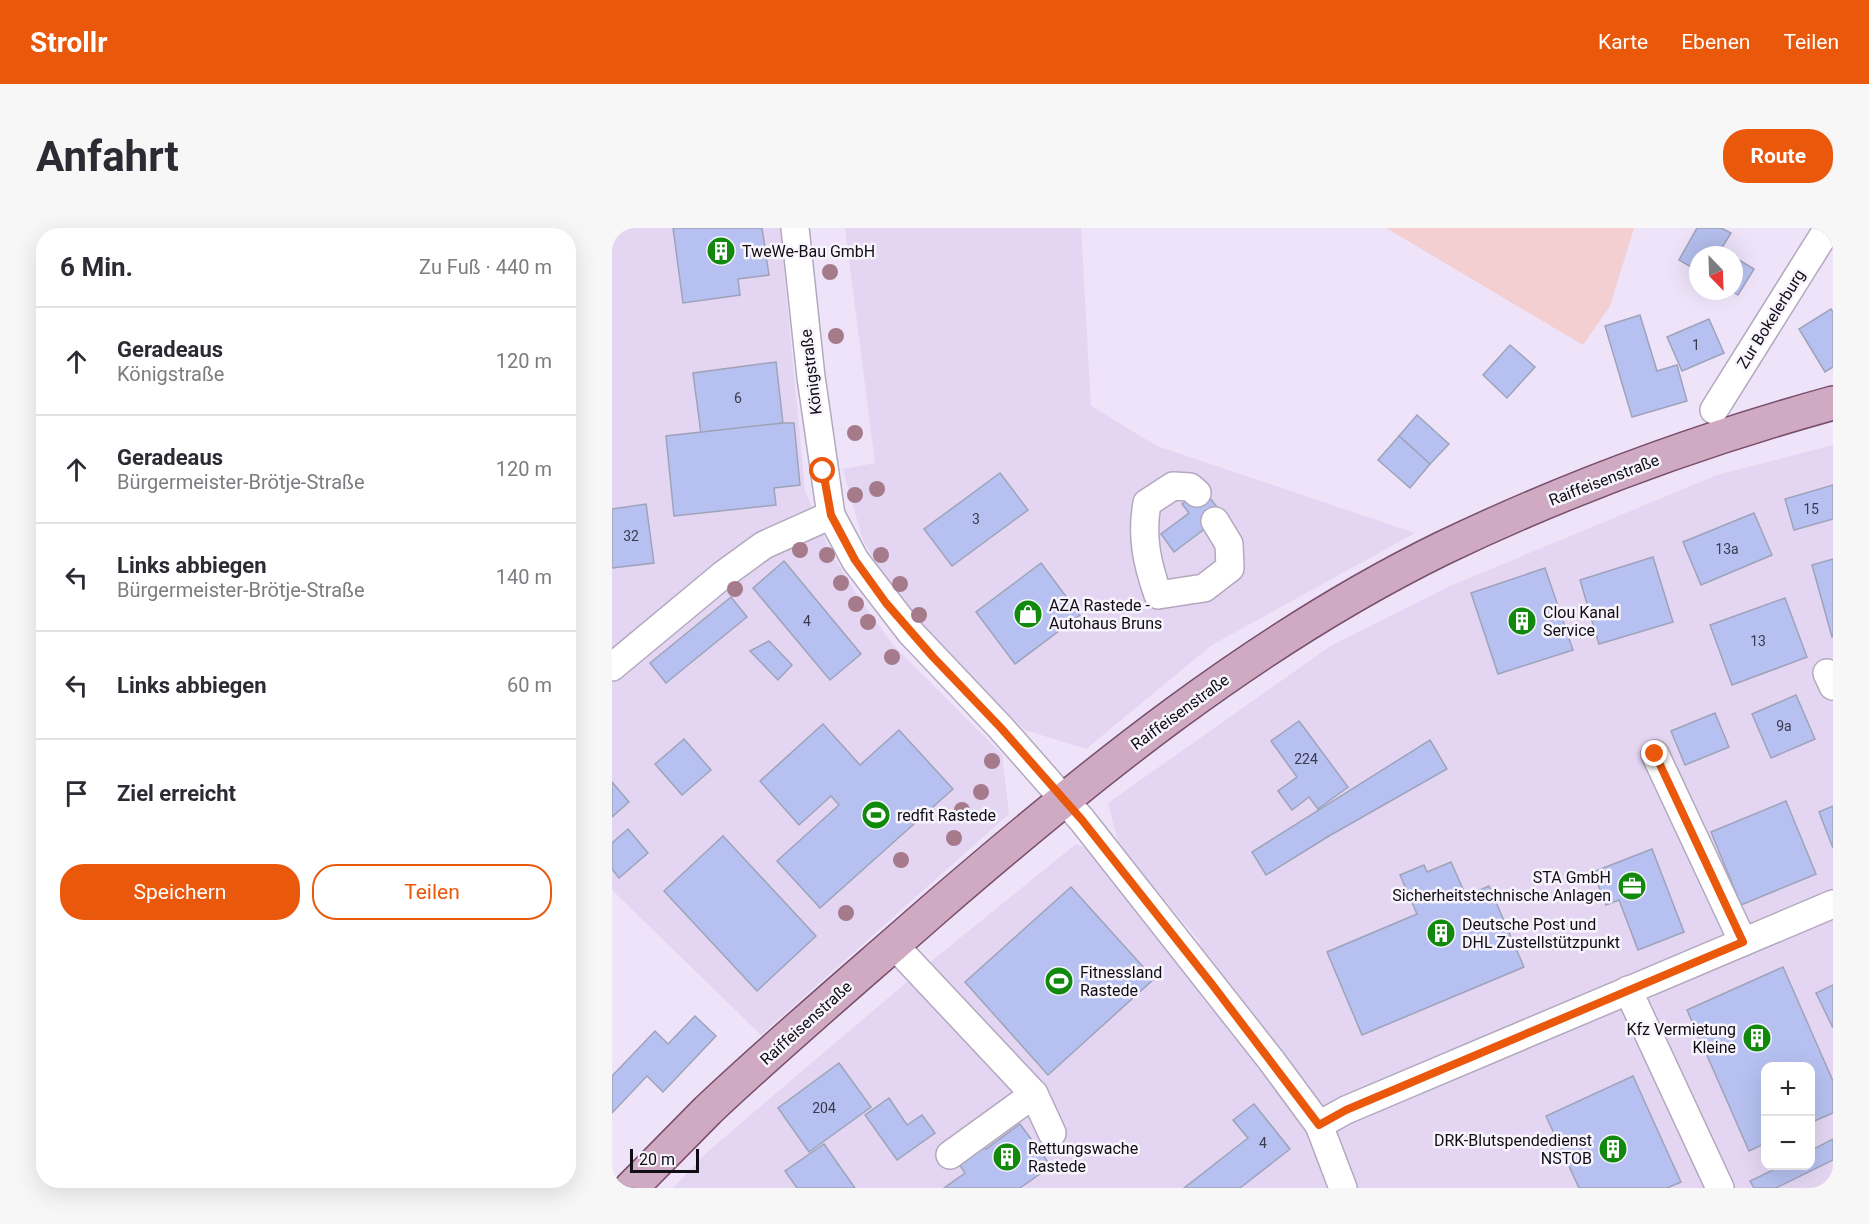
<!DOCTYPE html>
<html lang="de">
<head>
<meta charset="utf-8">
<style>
  body { margin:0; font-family:Roboto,sans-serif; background:#f7f7f7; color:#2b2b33 }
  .controls { position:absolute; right:18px; bottom:18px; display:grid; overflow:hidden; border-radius:12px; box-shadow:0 6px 24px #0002 }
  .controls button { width:54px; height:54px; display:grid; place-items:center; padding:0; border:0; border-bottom:2px solid #e1e1e2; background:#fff; color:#2b2b33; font:30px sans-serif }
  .compass { position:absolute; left:1077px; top:18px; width:54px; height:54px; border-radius:50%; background:#fff; box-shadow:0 6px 24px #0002; rotate:157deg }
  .scale { position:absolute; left:18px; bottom:15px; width:69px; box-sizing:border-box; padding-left:6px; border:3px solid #110d15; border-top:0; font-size:16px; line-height:21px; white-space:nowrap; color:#110d15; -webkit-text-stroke:4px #f8f4fd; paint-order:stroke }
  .stop { position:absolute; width:18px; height:18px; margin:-14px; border:4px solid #ea580c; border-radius:50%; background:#fff }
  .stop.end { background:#ea580c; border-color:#fff; box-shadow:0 2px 6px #0008 }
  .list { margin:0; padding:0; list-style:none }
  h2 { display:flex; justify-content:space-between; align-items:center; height:78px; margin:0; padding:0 24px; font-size:26px }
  h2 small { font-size:20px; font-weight:400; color:#7c7c81 }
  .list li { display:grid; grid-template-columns:39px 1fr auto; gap:18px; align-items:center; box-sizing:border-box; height:108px; padding:0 24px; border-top:2px solid #e1e1e2 }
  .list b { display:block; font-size:22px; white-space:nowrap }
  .list p { margin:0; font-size:20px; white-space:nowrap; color:#7c7c81 }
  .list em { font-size:20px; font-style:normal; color:#7c7c81 }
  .actions { display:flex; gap:12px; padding:18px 24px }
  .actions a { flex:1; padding:14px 0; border:2px solid #ea580c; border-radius:24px; text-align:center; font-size:21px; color:#ea580c }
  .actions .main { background:#ea580c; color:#fff }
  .icon { flex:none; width:33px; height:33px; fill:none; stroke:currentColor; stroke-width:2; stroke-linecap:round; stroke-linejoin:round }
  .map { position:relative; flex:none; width:1221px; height:960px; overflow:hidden; border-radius:24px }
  header { display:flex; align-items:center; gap:36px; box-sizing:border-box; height:84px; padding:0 30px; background:#ea580c; color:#fff }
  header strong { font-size:28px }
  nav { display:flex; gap:33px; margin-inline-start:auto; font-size:21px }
  .intro { display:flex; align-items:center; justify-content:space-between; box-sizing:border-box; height:144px; padding:0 36px }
  h1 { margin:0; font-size:42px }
  .button { padding:15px 27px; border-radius:24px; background:#ea580c; color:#fff; font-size:21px; font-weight:700 }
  main { display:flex; gap:36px; padding:0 36px }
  aside { flex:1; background:#fff; border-radius:24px; box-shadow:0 6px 24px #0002 }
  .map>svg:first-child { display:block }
</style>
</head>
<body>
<header>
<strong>Strollr</strong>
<nav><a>Karte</a><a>Ebenen</a><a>Teilen</a></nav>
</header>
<div class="intro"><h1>Anfahrt</h1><a class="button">Route</a></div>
<main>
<aside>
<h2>6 Min.<small>Zu Fuß · 440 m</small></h2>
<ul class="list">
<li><svg class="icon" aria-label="ahead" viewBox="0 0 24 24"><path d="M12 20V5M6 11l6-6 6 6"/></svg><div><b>Geradeaus</b><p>Königstraße</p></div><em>120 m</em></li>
<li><svg class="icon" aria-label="ahead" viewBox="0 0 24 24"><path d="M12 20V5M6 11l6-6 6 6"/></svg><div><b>Geradeaus</b><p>Bürgermeister-Brötje-Straße</p></div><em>120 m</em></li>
<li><svg class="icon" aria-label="left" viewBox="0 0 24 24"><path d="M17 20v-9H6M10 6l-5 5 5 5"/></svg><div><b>Links abbiegen</b><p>Bürgermeister-Brötje-Straße</p></div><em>140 m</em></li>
<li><svg class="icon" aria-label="left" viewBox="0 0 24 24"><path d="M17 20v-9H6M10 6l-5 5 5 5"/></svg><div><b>Links abbiegen</b></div><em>60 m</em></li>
<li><svg class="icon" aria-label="arrive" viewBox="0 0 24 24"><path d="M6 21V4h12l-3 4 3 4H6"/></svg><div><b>Ziel erreicht</b></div></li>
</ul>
<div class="actions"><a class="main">Speichern</a><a>Teilen</a></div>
</aside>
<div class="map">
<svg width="1221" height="960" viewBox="0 0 1221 960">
  <rect width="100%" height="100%" fill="#eee3f9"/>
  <!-- built -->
  <g fill="#e4d6f2" fill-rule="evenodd">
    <path d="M0 0H168L193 262 217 321 247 370 282 418 390 526 397 586 149 807 0 662Z"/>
    <path d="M233 0H469L479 178 545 218 803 305 600 417 474 521 413 502 309 399 283 369 250 310 231 241 263 235Z"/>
    <path d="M1221 217V960H61L94 925 317 735 464 616 492 629 574 724 589 715 507 618 496 575 717 419 838 358 1105 247ZM1154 838H1198V938H1154Z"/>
  </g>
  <!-- green -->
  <path fill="#f4cfd1" d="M774 0H1022L998 78 971 117Z"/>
  <!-- building -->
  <g fill="#b6c1f1" stroke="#9ea3b9" stroke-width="1.5">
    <path d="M61 0H150L157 47 126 51 128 67 71 75Z"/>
    <path d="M1085 0H1109L1119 5 1109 21 1119 27H1086V43L1067 32Z"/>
    <path d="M1122 29 1142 41 1126 67 1120 63H1122Z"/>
    <path d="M1219 81 1221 84V139L1213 144 1187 101Z"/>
    <path d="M1028 87 1045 143 1065 137 1075 173 1020 189 993 98Z"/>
    <path d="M1097 91 1112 125 1070 143 1055 109Z"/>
    <path d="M898 117 923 139 895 170 871 147Z"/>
    <path d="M164 134 171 195 89 206 81 145Z"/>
    <path d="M805 187 837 216 818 236 787 208Z"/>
    <path d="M171 195H182L188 257 162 260 164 277 62 288 54 208Z"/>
    <path d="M787 208 818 236 798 260 766 232Z"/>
    <path d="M388 245 416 282 340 338 312 301Z"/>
    <path d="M1221 257V291L1182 302 1173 271Z"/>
    <path d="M591 261 611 287 562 324 549 306 577 285 570 276Z"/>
    <path d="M34 276 42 335 0 340V281Z"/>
    <path d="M1142 285 1160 327 1089 357 1071 314Z"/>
    <path d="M1041 329 1061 394 987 416 968 352Z"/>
    <path d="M1221 331V409H1220L1200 337Z"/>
    <path d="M172 333 249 426 218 452 141 360Z"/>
    <path d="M429 335 468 387 403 436 364 384Z"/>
    <path d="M933 340 961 422 886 446 859 365Z"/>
    <path d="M119 369 135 389 54 455 38 435Z"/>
    <path d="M1173 370 1195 429 1120 457 1098 397Z"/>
    <path d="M157 413 180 437 166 452 138 423Z"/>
    <path d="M1184 467 1203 511 1159 530 1140 486Z"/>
    <path d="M1103 485 1117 519 1073 537 1059 503Z"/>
    <path d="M687 493 736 559 706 581 697 569 680 582 666 563 685 549 659 513Z"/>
    <path d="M211 496 248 537 287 502 341 561 208 680 165 633 227 577 219 568 187 597 148 553Z"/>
    <path d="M72 511 99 542 70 567 43 536Z"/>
    <path d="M818 512 835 541 717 608 654 647 640 624Z"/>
    <path d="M0 554 17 574 0 589Z"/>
    <path d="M1174 573 1204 646 1129 677 1099 604Z"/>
    <path d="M1221 578V620L1207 584Z"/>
    <path d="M16 601 36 625 7 650 0 641V615Z"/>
    <path d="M111 608 204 708 145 763 52 663Z"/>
    <path d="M1040 621 1072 704 1026 722 1007 672 994 677 981 644Z"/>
    <path d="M839 634 854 668 877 658 912 739 750 807 715 724 805 686 788 647 812 637 815 644Z"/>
    <path d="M459 659 542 751 436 847 353 754Z"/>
    <path d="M1171 739 1221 853V885L1198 895V838H1154V915L1137 923 1075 782Z"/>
    <path d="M1221 757V800L1204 765Z"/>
    <path d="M83 788 104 808 51 864 35 848 0 885V848L43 803 56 816Z"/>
    <path d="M227 835 259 879 197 924 166 880Z"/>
    <path d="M1021 848 1069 954 1055 960H967L934 888Z"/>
    <path d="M277 870 295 897 310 887 323 905 285 932 253 887Z"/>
    <path d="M642 876 678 921 628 960H572L636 910 621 892Z"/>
    <path d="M408 896 439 938 408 960H332L353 945 347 936 371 918 374 921Z"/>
    <path d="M1221 911V932L1164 960H1142L1138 953 1169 938H1198V923Z"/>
    <path d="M212 916 243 960H185L173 943Z"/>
  </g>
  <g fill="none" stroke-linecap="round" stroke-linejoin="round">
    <!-- minor casing -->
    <g stroke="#b3a9be" stroke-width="30">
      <g id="minor">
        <path d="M183 0 199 149 219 287 243 332 299 405 389 500 470 592 659 832 707 897 734 882 1221 676"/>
        <path d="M1102 182 1216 0"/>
        <path d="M585 265 578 259 561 258 535 275C529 309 535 335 546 367L592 360 618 340 617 316 603 293"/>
        <path d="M0 439 112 346 152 317 219 287"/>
        <path d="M1215 445 1221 458"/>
        <path d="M1043 526 1131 714"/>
        <path d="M282 717 422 866 440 905"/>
        <path d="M1016 762 1108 960"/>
        <path d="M707 897 731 960"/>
        <path d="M338 927 422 866"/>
      </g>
    </g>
    <!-- major casing -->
    <g stroke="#784e6b" stroke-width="36">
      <path id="major" d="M19 960C45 934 70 908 96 882 168 814 245 749 320 683 477 547 643 412 831 320 956 260 1087 212 1221 175"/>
    </g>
    <!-- minor -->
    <use href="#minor" stroke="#fff" stroke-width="27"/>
    <!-- major -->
    <use href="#major" stroke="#cfaac2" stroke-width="33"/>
  </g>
  <!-- trees -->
  <g fill="#a57a8a">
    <circle cx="218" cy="44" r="8"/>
    <circle cx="224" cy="108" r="8"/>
    <circle cx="243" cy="205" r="8"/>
    <circle cx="265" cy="261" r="8"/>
    <circle cx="243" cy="267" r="8"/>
    <circle cx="188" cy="322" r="8"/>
    <circle cx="215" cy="327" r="8"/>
    <circle cx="269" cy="327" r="8"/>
    <circle cx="229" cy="355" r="8"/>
    <circle cx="288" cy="356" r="8"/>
    <circle cx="123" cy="361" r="8"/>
    <circle cx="244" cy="376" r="8"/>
    <circle cx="307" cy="387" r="8"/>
    <circle cx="256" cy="394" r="8"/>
    <circle cx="280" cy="429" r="8"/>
    <circle cx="380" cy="533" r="8"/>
    <circle cx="369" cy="564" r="8"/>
    <circle cx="350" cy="582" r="8"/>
    <circle cx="342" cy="610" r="8"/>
    <circle cx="289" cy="632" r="8"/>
    <circle cx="234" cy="685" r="8"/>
  </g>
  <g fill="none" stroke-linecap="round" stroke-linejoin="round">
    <!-- route -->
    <path stroke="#ea580c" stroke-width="8" d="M211 243 219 287 243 332 274 375 321 429 389 500 470 592 599 755 707 897 734 882 1131 714 1043 526"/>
  </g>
  <!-- icons -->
  <defs>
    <g id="building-disc" transform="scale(1.5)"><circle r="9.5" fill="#10890d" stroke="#f8f4fd"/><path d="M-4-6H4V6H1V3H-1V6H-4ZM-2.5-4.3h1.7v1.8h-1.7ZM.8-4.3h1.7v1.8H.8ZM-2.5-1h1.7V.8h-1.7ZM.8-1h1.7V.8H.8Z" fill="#fff"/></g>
    <g id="shop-disc" transform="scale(1.5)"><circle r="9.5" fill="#10890d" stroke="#f8f4fd"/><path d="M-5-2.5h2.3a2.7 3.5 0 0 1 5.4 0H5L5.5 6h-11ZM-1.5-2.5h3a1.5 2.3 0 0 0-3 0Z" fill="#fff"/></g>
    <g id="stadium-disc" transform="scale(1.5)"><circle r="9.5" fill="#10890d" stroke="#f8f4fd"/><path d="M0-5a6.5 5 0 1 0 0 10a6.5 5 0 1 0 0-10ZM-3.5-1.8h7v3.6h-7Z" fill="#fff"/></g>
    <g id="office-disc" transform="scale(1.5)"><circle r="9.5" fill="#10890d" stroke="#f8f4fd"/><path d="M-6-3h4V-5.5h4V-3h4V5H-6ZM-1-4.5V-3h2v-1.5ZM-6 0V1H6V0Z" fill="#fff"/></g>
  </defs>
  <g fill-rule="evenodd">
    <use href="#building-disc" x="109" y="23"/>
    <use href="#shop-disc" x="416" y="386"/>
    <use href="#building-disc" x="910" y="393"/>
    <use href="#stadium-disc" x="264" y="587"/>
    <use href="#office-disc" x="1020" y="658"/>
    <use href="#building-disc" x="829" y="705"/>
    <use href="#stadium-disc" x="447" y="753"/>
    <use href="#building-disc" x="1145" y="810"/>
    <use href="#building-disc" x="1001" y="921"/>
    <use href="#building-disc" x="395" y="929"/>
  </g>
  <g text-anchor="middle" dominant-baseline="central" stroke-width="5" stroke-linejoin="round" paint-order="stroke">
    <!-- number labels -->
    <g font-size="14" fill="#3a3a4c">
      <text x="1084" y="117">1</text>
      <text x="126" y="170">6</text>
      <text x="1199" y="281">15</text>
      <text x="364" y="291">3</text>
      <text x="19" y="308">32</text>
      <text x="1115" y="321">13a</text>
      <text x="195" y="393">4</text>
      <text x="1146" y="413">13</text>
      <text x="1172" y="498">9a</text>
      <text x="694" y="531">224</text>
      <text x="212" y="880">204</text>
      <text x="651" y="915">4</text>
    </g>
    <!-- poi labels -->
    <g font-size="16" fill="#110d15" stroke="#f8f4fd" text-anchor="start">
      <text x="130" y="23">TweWe-Bau GmbH</text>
      <text x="437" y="377">AZA Rastede -<tspan x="437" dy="18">Autohaus Bruns</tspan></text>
      <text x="931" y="384">Clou Kanal<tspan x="931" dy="18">Service</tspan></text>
      <text x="285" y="587">redfit Rastede</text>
      <text x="999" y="649" text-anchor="end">STA GmbH<tspan x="999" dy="18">Sicherheitstechnische Anlagen</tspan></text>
      <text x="850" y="696">Deutsche Post und<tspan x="850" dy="18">DHL Zustellstützpunkt</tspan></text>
      <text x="468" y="744">Fitnessland<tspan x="468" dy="18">Rastede</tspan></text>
      <text x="1124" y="801" text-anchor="end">Kfz Vermietung<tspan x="1124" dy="18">Kleine</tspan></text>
      <text x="980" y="912" text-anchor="end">DRK-Blutspendedienst<tspan x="980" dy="18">NSTOB</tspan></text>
      <text x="416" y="920">Rettungswache<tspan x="416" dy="18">Rastede</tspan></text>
    </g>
    <!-- street labels -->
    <g font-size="16" fill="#110d15" stroke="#f8f4fd">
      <text transform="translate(1159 91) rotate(-58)">Zur Bokelerburg</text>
      <text transform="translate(199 144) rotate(-97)">Königstraße</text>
      <text transform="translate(992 252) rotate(-21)">Raiffeisenstraße</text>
      <text transform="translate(568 484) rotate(-36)">Raiffeisenstraße</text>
      <text transform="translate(194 795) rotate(-42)">Raiffeisenstraße</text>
    </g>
  </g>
</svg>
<div class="controls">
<button>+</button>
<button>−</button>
</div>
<svg class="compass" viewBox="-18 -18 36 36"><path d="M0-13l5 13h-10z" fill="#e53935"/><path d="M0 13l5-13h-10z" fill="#7c7c81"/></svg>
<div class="scale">20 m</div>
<div class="stop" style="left:211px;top:243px"></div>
<div class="stop end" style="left:1043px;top:526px"></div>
</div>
</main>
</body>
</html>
